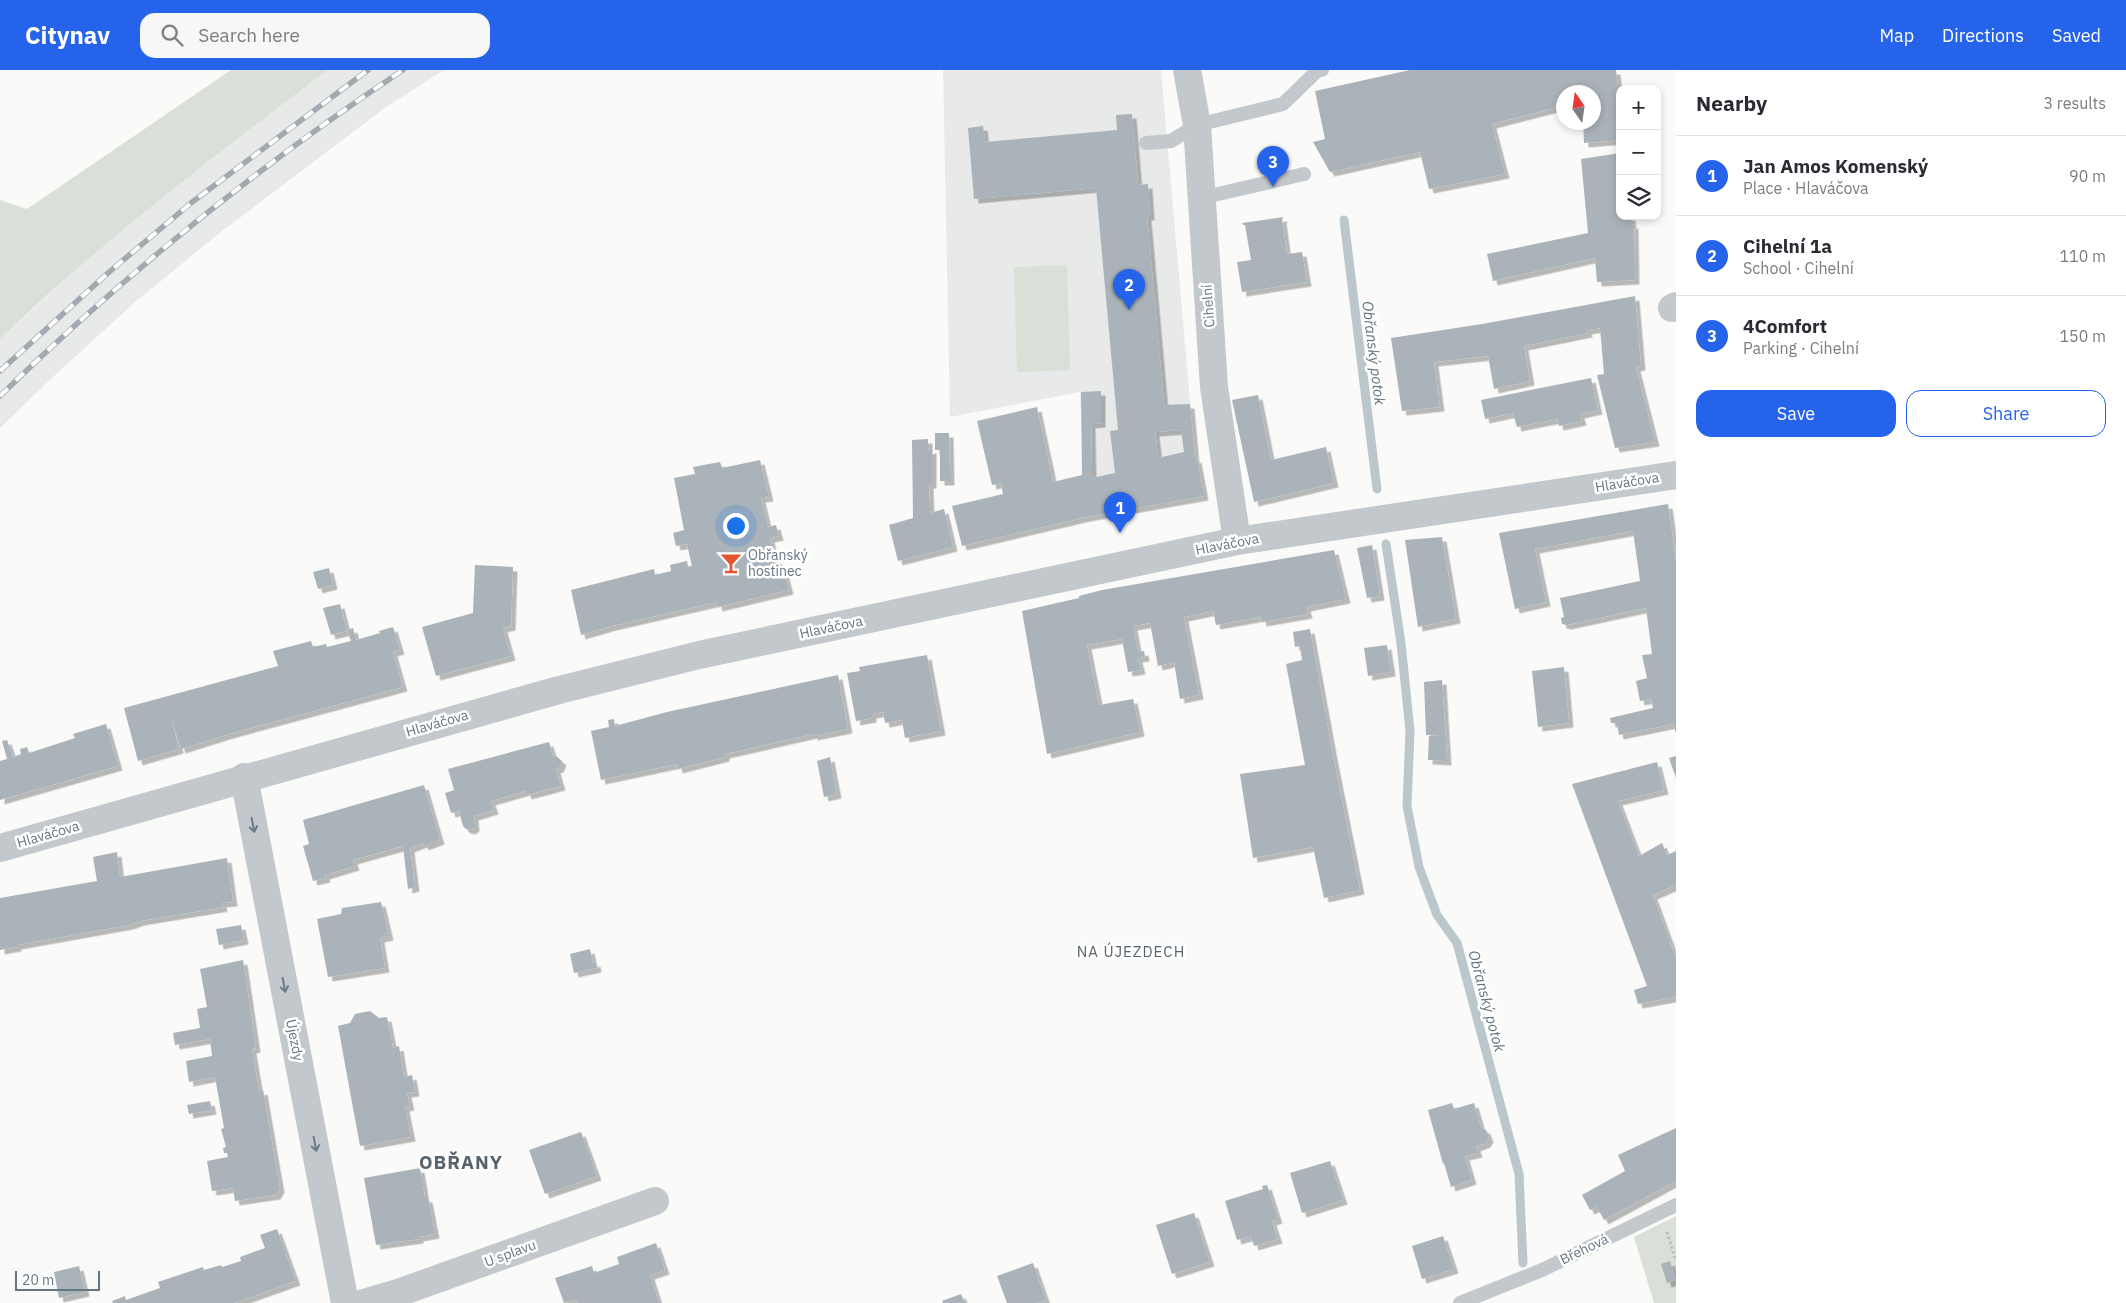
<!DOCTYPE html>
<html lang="en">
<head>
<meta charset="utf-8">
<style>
  body { margin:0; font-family:"IBM Plex Sans",sans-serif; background:#f7f7f7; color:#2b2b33 }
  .controls { position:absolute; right:15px; top:15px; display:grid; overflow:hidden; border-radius:10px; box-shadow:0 2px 8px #0003 }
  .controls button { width:45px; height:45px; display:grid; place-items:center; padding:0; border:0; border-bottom:1px solid #e1e1e2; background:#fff; color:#2b2b33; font:25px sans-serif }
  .compass { position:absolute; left:1556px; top:15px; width:45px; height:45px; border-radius:50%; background:#fff; box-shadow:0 2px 8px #0003; rotate:347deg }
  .scale { position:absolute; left:15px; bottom:12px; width:85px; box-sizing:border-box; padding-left:5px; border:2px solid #657683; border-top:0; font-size:14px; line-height:18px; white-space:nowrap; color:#657683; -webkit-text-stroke:4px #fff; paint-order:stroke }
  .you { position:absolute; left:735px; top:455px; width:18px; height:18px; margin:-12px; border:4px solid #fff; border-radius:50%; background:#1a73e8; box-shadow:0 0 0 8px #1a73e833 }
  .badge { display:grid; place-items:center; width:32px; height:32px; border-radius:50%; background:#2563eb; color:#fff; font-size:16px; font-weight:700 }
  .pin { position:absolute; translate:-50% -41px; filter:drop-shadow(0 1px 2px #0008) }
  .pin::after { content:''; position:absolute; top:26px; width:18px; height:15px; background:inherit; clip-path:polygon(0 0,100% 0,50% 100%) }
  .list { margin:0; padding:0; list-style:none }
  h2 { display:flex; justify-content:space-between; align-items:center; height:65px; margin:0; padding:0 20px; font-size:21px }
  h2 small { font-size:16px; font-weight:400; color:#7c7c81 }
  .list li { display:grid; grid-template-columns:32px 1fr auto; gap:15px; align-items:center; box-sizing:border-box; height:80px; padding:0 20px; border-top:1px solid #e1e1e2 }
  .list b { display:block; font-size:19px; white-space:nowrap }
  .list p { margin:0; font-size:16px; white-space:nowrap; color:#7c7c81 }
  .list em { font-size:16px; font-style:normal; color:#7c7c81 }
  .actions { display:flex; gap:10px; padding:15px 20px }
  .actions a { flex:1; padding:11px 0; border:1px solid #2563eb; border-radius:15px; text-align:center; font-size:18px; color:#2563eb }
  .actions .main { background:#2563eb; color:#fff }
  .icon { flex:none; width:28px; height:28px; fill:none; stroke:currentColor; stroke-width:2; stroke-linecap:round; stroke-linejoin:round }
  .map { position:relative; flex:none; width:1676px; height:1233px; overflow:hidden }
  header { display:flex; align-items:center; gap:30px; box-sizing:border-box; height:70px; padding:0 25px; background:#2563eb; color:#fff }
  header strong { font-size:24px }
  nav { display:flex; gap:28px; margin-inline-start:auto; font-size:18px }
  .search { width:350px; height:45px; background:#f7f7f7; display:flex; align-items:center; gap:12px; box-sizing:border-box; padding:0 18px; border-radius:15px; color:#7c7c81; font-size:19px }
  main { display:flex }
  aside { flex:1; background:#fff }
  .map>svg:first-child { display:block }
</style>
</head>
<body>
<header>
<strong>Citynav</strong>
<div class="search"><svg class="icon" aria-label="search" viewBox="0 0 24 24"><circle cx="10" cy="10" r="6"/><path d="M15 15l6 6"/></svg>Search here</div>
<nav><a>Map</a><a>Directions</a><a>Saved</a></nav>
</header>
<main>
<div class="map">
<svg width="1676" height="1233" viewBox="0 0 1676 1233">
  <defs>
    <filter id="shadow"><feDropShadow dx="4.5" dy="4.5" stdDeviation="0" flood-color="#0004"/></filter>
  </defs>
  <rect width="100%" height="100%" fill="#fafaf8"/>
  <!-- built -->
  <g fill="#e8e9e9">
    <path d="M328 0H444L386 37 217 165 134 233 54 306 0 358V269L92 185 176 115Z"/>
    <path d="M943 0H1161L1195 388H1197L1204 426 1086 447 1080 322 950 347Z"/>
  </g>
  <!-- green -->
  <g fill="#dadfd7">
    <path d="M231 0H328C215 85 102 171 0 269V130L27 139Z"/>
    <path d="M1067 195 1070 300 1017 302 1014 197Z"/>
    <path d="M1676 1146V1233H1654L1634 1167Z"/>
  </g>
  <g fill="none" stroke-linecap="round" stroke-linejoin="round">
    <!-- stream -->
    <g stroke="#bbc7cb" stroke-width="9">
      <path d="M1344 150 1377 419"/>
      <path d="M1386 474 1401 573 1410 661 1407 736 1419 797 1437 845 1457 873 1519 1104 1523 1193"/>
    </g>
  </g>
  <!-- building -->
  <g fill="#aab3b9" fill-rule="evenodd" filter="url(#shadow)">
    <path d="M1410 0H1616L1620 34V70L1584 73 1583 52H1594V22H1564V34L1558 37 1492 54 1505 104 1429 119 1420 82 1330 102 1313 72 1325 69 1315 21Z"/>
    <path d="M1132 44 1138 115 1148 114 1150 146H1147L1164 335 1190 334 1195 389 1197 388 1204 426 1086 447 962 476 952 436 1003 424 1001 413 992 415 977 351 1037 337 1053 412 1082 405 1081 322 1101 321V353L1091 354 1092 408 1115 403 1110 361 1118 360 1096 118 974 129 968 58 983 56 985 72 1117 60 1116 45ZM1181 360 1184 382 1158 388 1155 362Z"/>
    <path d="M1620 83V146H1631L1632 155 1634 154 1635 210 1597 212 1595 188 1493 211 1487 184 1588 163 1581 89Z"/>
    <path d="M1284 147 1282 149 1287 184 1302 182 1307 212 1242 222 1237 192 1251 190 1245 155H1243L1242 153Z"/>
    <path d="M1635 226 1641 296 1636 297 1655 372 1615 378 1597 305 1604 304 1600 258 1587 260 1588 263 1524 276 1530 311 1494 319 1488 286 1434 292 1440 337 1402 341 1391 268 1482 254Z"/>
    <path d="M1591 308 1598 340 1580 344 1582 351 1559 356 1557 349 1517 357 1513 343 1485 349 1481 330Z"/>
    <path d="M1258 325 1271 390 1326 377 1334 413 1254 432 1232 330Z"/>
    <path d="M935 363H949L950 411H940V380H935Z"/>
    <path d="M928 369V380L932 379V414H929L930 443 944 439 953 477 898 491 889 455 913 448 912 370Z"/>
    <path d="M760 390 769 427 761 428 768 457 776 455 779 466 770 468 777 496 782 494 789 520 718 537 717 532 612 556 581 565 571 520 654 499 655 505 671 501 670 495 687 491 688 497 692 496 687 474 676 476 673 463 684 460 674 408 695 404 693 397 720 392 722 398Z"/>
    <path d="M1668 434 1676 490V663L1673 654 1619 665 1617 653H1611L1610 648 1653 638 1651 629 1640 631 1636 611 1647 608 1642 585 1652 584 1646 538 1567 555 1562 554 1561 548 1564 547 1560 528 1640 511 1633 461 1535 479 1546 532 1515 539 1499 463Z"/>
    <path d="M1442 467 1456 549 1418 557 1405 470Z"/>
    <path d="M1372 475 1380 526 1367 528 1357 478Z"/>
    <path d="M1334 480 1346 529 1306 537 1308 544 1262 552 1261 547 1216 555 1213 541 1184 547 1199 625 1180 629 1174 592 1158 596 1150 553 1133 556 1138 582 1144 581 1145 587 1138 588 1141 600 1128 602 1122 569 1087 575 1099 635 1133 629 1140 662 1047 684 1022 541 1079 528V526L1102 520Z"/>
    <path d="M475 495 513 497 511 556 503 558 511 586 436 606 422 557 473 543Z"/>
    <path d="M329 498 333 515 318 519 313 502Z"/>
    <path d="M340 534 347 561 331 565 323 538Z"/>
    <path d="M393 557 400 580 393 582 403 617 229 664 181 679 171 647 179 679 138 691 124 638 278 596 273 581 311 571 313 577 326 574 327 577 351 571 347 560 353 558 356 570 380 563 379 561Z"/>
    <path d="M1310 559 1334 690 1360 820 1324 828 1313 777 1253 788 1240 704 1305 695 1286 594 1302 590 1300 576 1295 577 1293 562Z"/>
    <path d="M1387 575 1391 602 1368 606 1364 578Z"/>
    <path d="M927 585 941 661 905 668 902 650 885 653 883 642 872 644V648L856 651 847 603 860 601 859 597Z"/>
    <path d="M1564 597 1569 653 1538 657 1532 601Z"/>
    <path d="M838 605 848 659 813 666V664L725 684V687L678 699 677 694 601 710 591 661 609 657 608 650 614 649 615 656 667 642Z"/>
    <path d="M1442 610 1447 691 1428 690 1429 666 1443 665H1426L1424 612Z"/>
    <path d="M106 654 118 696 0 730V691L7 689 2 671 7 670 13 687 21 684 20 679 27 677 29 683 75 668 73 664Z"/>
    <path d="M549 672 553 687 556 686 562 691 559 698 556 699 561 716 527 725 526 721 491 731 494 740 474 746 475 757 471 760 466 759 463 756 459 741 451 743 445 723 454 720 448 699Z"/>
    <path d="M1676 686V708L1669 688Z"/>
    <path d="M830 687 837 724 824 727 817 691Z"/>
    <path d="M1657 692 1664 720 1618 731 1639 786 1662 773 1667 785 1676 781V815L1653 825 1676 888V927L1638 934 1634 920 1647 916 1572 714Z"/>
    <path d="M424 715 440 770 424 776 423 773 410 778 415 817 408 819 403 776 353 790 355 796 325 805 326 808 313 811 303 776 309 774 303 750Z"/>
    <path d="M117 782 120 807 227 788 233 832 222 833 223 837 219 838 140 851 129 855 17 875V877L0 880V828L97 811 93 787Z"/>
    <path d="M381 832 389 866 380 868 385 898 328 907 317 849 341 844 342 838Z"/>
    <path d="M241 855 244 870 219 875 216 859Z"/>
    <path d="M590 879 593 893 596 892 597 898 574 903 570 884Z"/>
    <path d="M243 890 256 978 252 979 259 1021 263 1020 280 1118 276 1125 235 1131 233 1118 212 1121 207 1091 228 1087 227 1083H224L223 1078 226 1077 221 1059 224 1058 215 1007 189 1012 186 991 212 986 210 969 175 975 173 963 200 958 197 939 207 937 200 899Z"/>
    <path d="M370 941 379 948 387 947 393 978 399 976 404 1007 412 1005 415 1022 407 1023 410 1036 405 1037 411 1067 360 1076 338 956 350 953 355 944Z"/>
    <path d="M210 1031 212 1040 189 1044 187 1035Z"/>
    <path d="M1452 1033 1454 1039 1474 1033 1481 1057 1486 1060 1489 1068 1486 1073 1476 1077 1478 1083 1465 1086 1472 1110 1451 1117 1444 1093 1443 1094 1428 1040Z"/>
    <path d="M1676 1058V1111L1604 1150 1597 1137 1590 1140 1582 1125 1625 1101 1618 1085Z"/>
    <path d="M581 1062 597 1106 545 1124 529 1080Z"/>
    <path d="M1330 1091 1343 1130 1302 1143 1290 1103Z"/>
    <path d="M420 1098 425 1128H428L435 1164 419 1167V1169L376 1175 364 1108Z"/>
    <path d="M1267 1115 1278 1149 1272 1151 1278 1169 1254 1176 1251 1166 1237 1170 1225 1131 1263 1119 1262 1116Z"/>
    <path d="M1194 1143 1210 1192 1172 1204 1156 1155Z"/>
    <path d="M277 1159 296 1211 234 1233H113L112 1231 125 1226 126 1230 160 1218 158 1212 203 1197 204 1200 221 1195 222 1197 241 1191 240 1187 265 1178 260 1165Z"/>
    <path d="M1443 1166 1454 1199 1422 1209 1412 1176Z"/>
    <path d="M656 1173 665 1200 650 1205 659 1233H578L577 1230 564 1233 555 1208 592 1196 594 1203 619 1194 617 1187Z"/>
    <path d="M1670 1191 1676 1210 1667 1213 1661 1194Z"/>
    <path d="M1033 1193 1046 1230 1036 1233H1007L997 1206Z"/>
    <path d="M79 1196 85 1222 59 1228 54 1202Z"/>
    <path d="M961 1224 965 1233H943L942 1231Z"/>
  </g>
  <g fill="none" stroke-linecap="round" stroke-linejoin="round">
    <!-- path -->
    <path stroke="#bbbfc2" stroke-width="3" stroke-dasharray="2.5 2.5" stroke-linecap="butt" d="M1667 1162 1676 1191"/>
    <!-- service -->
    <g stroke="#c3c8cc" stroke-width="14">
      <path d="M1146 73 1171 71 1197 55 1283 34 1317 1 1322 0"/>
      <path d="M1201 128 1304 104"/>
      <path d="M1460 1233 1542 1200 1676 1135"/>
    </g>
    <!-- minor -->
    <g stroke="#c3c8cc" stroke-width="28">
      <path d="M1187 0 1197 55 1214 317 1237 471"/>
      <path d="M1672 238 1676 236"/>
      <path d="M244 707 345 1233"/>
      <path d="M0 778 559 620 699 585 1237 471 1676 405"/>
      <path d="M364 1233 398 1223 655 1131"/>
    </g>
    <!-- rail casing -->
    <g stroke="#a2aab0" stroke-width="5.5">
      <g id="rail">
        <path d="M0 301 108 203 191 133 368 0"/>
        <path d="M0 326C125 204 257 97 403 0"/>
      </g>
    </g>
    <!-- rail -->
    <use href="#rail" stroke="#fff" stroke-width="4" stroke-dasharray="11" stroke-linecap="butt"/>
  </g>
  <!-- one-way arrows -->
  <defs><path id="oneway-shaft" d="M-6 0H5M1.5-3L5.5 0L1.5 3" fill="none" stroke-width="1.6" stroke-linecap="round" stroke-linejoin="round" transform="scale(1.25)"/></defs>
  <g stroke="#6a7a87">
    <use href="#oneway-shaft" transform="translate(253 755) rotate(79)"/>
    <use href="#oneway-shaft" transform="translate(284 915) rotate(79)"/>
    <use href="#oneway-shaft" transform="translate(315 1074) rotate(79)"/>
  </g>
  <!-- icons -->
  <defs>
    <g id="bar-bare" transform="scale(1.725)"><path d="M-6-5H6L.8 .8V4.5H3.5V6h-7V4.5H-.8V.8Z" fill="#e4572e" stroke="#fff" stroke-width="2.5" paint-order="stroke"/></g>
  </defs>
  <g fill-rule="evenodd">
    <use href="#bar-bare" x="731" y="493"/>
  </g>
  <g text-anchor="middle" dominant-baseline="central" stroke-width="5" stroke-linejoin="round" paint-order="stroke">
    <!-- street labels -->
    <g font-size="14" fill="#657683" stroke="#fff">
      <text transform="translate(1208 236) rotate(-94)">Cihelní</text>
      <text transform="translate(1627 412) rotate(-9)">Hlaváčova</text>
      <text transform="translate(1227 474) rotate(-11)">Hlaváčova</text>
      <text transform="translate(831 557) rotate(-12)">Hlaváčova</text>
      <text transform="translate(437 653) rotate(-16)">Hlaváčova</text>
      <text transform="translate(48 764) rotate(-16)">Hlaváčova</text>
      <text transform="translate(295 970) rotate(79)">Újezdy</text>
      <text transform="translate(1584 1179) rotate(-26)">Břehová</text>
      <text transform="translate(510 1183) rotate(-20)">U splavu</text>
    </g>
    <!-- poi labels -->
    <g font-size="14" fill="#657683" stroke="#fff" text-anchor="start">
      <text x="748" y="485">Obřanský<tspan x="748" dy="16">hostinec</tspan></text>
    </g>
    <!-- water labels -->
    <g font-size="15" font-style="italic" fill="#60757c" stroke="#fff">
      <text transform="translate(1374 283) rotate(83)">Obřanský potok</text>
      <text transform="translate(1487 931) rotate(75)">Obřanský potok</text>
    </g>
    <!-- neighbourhood labels -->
    <g font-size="15" letter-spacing="1" fill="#57646e" stroke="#fff">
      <text x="1131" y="881">NA ÚJEZDECH</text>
    </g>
    <!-- district labels -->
    <g font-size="19" font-weight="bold" letter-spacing="1" fill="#57646e" stroke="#fff">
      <text x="461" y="1092">OBŘANY</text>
    </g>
  </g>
</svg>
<div class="controls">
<button>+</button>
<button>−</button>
<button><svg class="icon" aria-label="layers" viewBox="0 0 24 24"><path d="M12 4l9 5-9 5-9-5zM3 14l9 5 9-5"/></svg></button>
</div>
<svg class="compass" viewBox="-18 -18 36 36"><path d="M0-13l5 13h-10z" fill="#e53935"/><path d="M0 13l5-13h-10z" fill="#7c7c81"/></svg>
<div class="scale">20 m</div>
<div class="you"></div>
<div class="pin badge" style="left:1120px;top:463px">1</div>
<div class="pin badge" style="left:1129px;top:240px">2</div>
<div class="pin badge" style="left:1273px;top:117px">3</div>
</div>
<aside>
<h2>Nearby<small>3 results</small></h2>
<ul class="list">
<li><span class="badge">1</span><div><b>Jan Amos Komenský</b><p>Place · Hlaváčova</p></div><em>90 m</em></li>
<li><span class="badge">2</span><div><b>Cihelní 1a</b><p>School · Cihelní</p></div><em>110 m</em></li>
<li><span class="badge">3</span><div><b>4Comfort</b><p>Parking · Cihelní</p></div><em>150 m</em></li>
</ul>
<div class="actions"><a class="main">Save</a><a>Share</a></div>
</aside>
</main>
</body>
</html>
